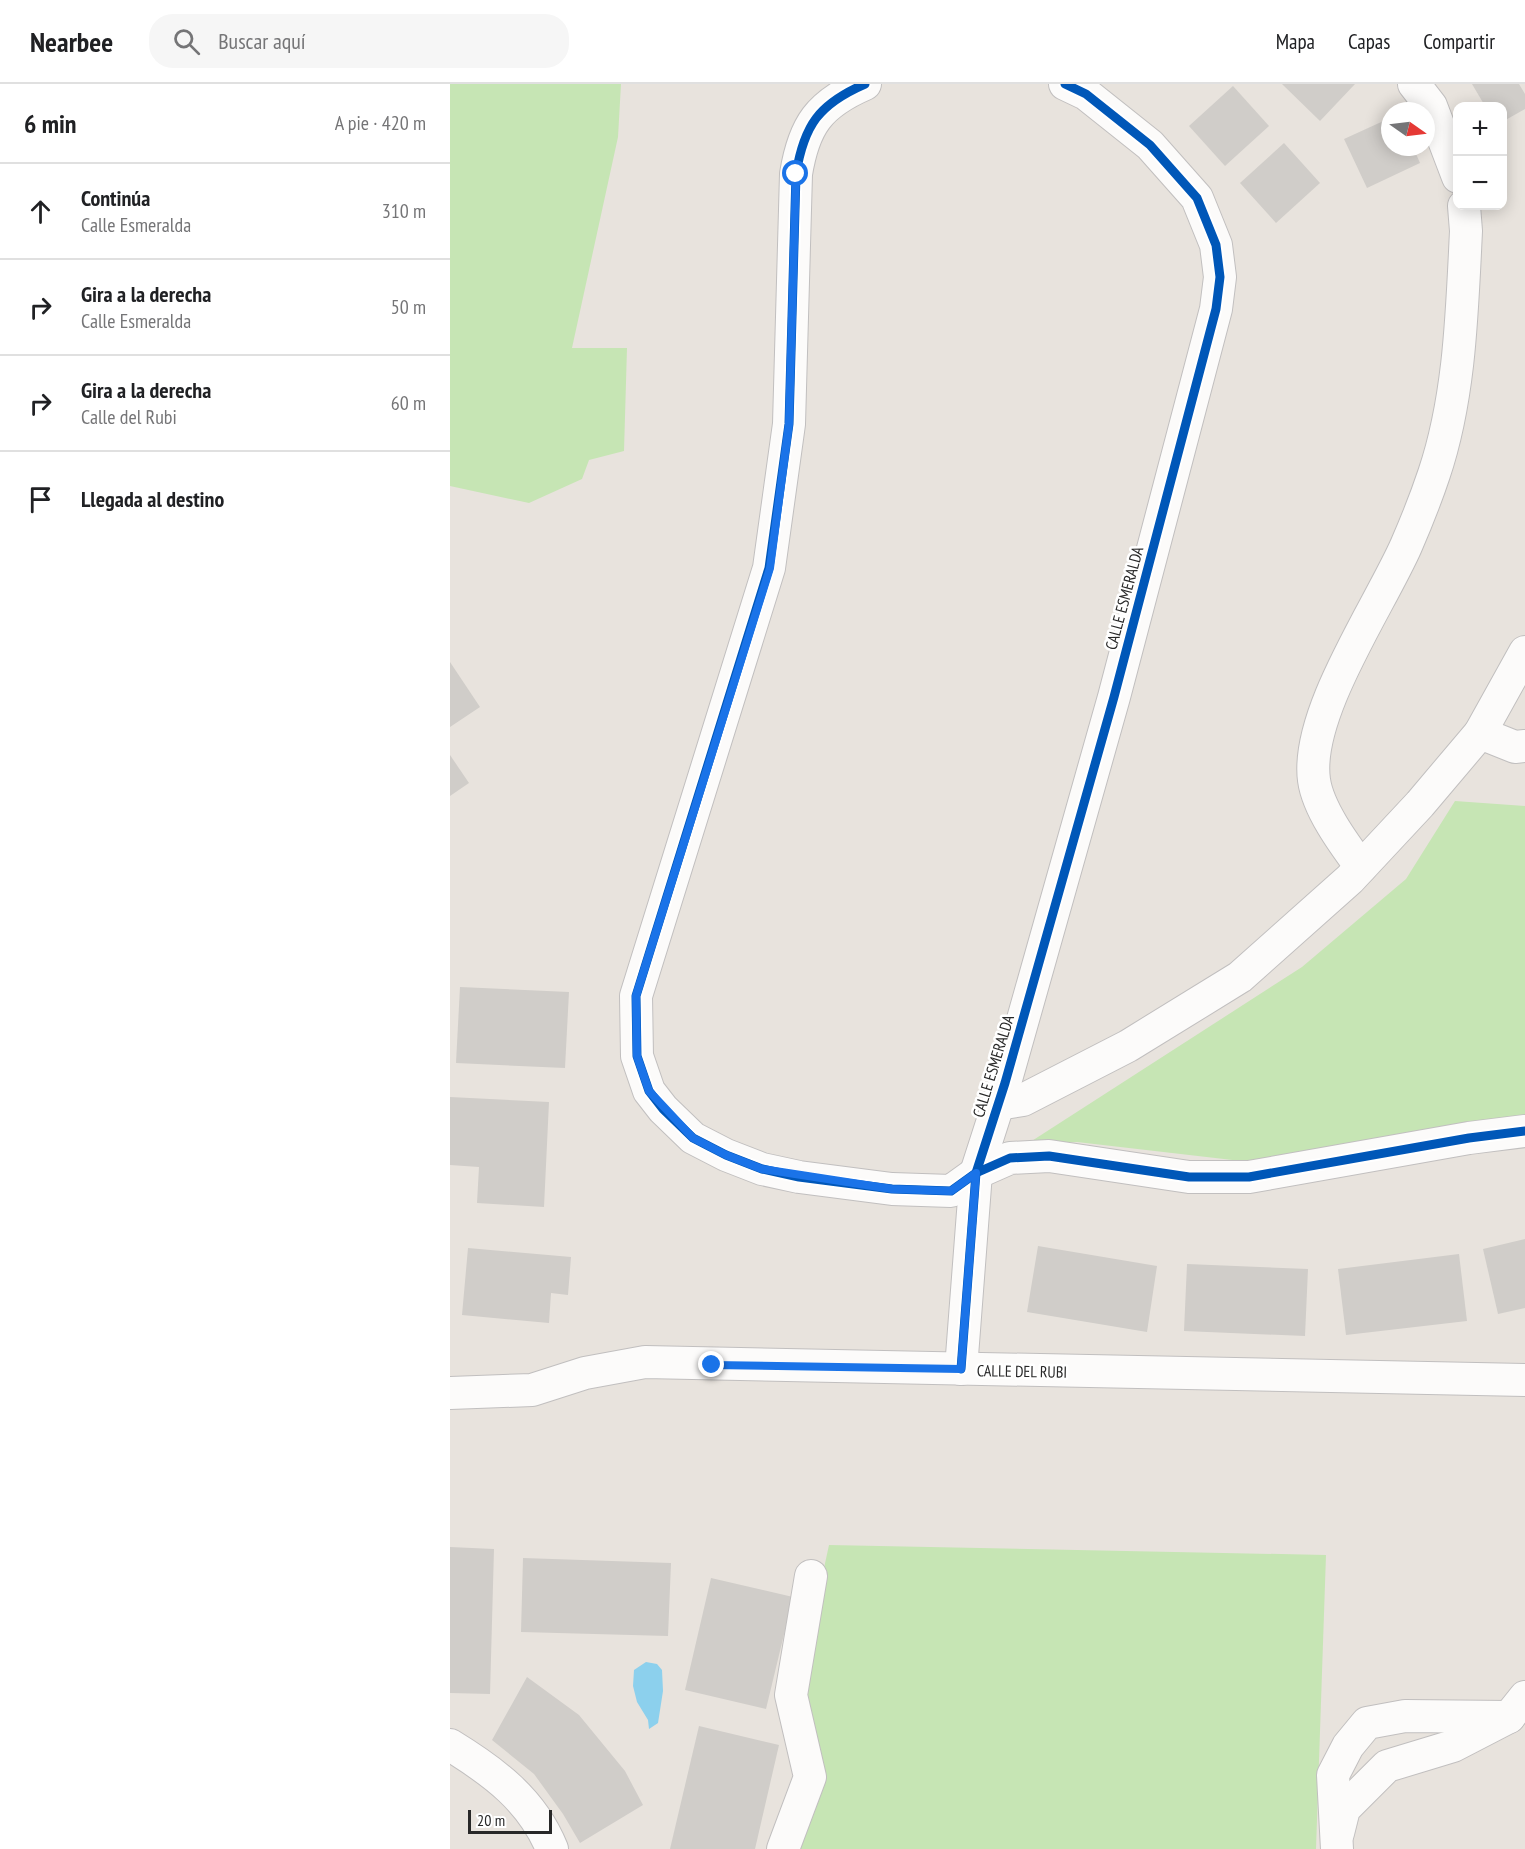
<!DOCTYPE html>
<html lang="es">
<head>
<meta charset="utf-8">
<style>
  body { margin:0; font-family:"PT Sans Narrow",sans-serif; background:#f6f6f6; color:#202124 }
  .controls { position:absolute; right:18px; top:18px; display:grid; overflow:hidden; border-radius:12px; box-shadow:0 3px 15px #0003 }
  .controls button { width:54px; height:54px; display:grid; place-items:center; padding:0; border:0; border-bottom:2px solid #e0e0e0; background:#fff; color:#202124; font:30px sans-serif }
  .compass { position:absolute; left:931px; top:18px; width:54px; height:54px; border-radius:50%; background:#fff; box-shadow:0 3px 15px #0003; rotate:104deg }
  .scale { position:absolute; left:18px; bottom:15px; width:84px; box-sizing:border-box; padding-left:6px; border:3px solid #282828; border-top:0; font-size:16px; line-height:21px; white-space:nowrap; color:#282828; -webkit-text-stroke:4px #fff; paint-order:stroke }
  .stop { position:absolute; width:18px; height:18px; margin:-14px; border:4px solid #1a73e8; border-radius:50%; background:#fff }
  .stop.end { background:#1a73e8; border-color:#fff; box-shadow:0 2px 6px #0008 }
  .list { margin:0; padding:0; list-style:none }
  h2 { display:flex; justify-content:space-between; align-items:center; height:78px; margin:0; padding:0 24px; font-size:26px }
  h2 small { font-size:20px; font-weight:400; color:#757577 }
  .list li { display:grid; grid-template-columns:39px 1fr auto; gap:18px; align-items:center; box-sizing:border-box; height:96px; padding:0 24px; border-top:2px solid #e0e0e0 }
  .list b { display:block; font-size:22px; white-space:nowrap }
  .list p { margin:0; font-size:20px; white-space:nowrap; color:#757577 }
  .list em { font-size:20px; font-style:normal; color:#757577 }
  .icon { flex:none; width:33px; height:33px; fill:none; stroke:currentColor; stroke-width:2; stroke-linecap:round; stroke-linejoin:round }
  .map { position:relative; flex:none; width:1075px; height:1765px; overflow:hidden }
  header { display:flex; align-items:center; gap:36px; box-sizing:border-box; height:84px; padding:0 30px; background:#fff; border-bottom:2px solid #e0e0e0 }
  header strong { font-size:28px }
  nav { display:flex; gap:33px; margin-inline-start:auto; font-size:21px }
  .search { width:420px; height:54px; background:#f6f6f6; display:flex; align-items:center; gap:15px; box-sizing:border-box; padding:0 21px; border-radius:24px; color:#757577; font-size:22px }
  main { display:flex }
  aside { flex:1; background:#fff }
  .map>svg:first-child { display:block }
</style>
</head>
<body>
<header>
<strong>Nearbee</strong>
<div class="search"><svg class="icon" aria-label="search" viewBox="0 0 24 24"><circle cx="10" cy="10" r="6"/><path d="M15 15l6 6"/></svg>Buscar aquí</div>
<nav><a>Mapa</a><a>Capas</a><a>Compartir</a></nav>
</header>
<main>
<aside>
<h2>6 min<small>A pie · 420 m</small></h2>
<ul class="list">
<li><svg class="icon" aria-label="ahead" viewBox="0 0 24 24"><path d="M12 20V5M6 11l6-6 6 6"/></svg><div><b>Continúa</b><p>Calle Esmeralda</p></div><em>310 m</em></li>
<li><svg class="icon" aria-label="right" viewBox="0 0 24 24"><path d="M7 20v-9h11M14 6l5 5-5 5"/></svg><div><b>Gira a la derecha</b><p>Calle Esmeralda</p></div><em>50 m</em></li>
<li><svg class="icon" aria-label="right" viewBox="0 0 24 24"><path d="M7 20v-9h11M14 6l5 5-5 5"/></svg><div><b>Gira a la derecha</b><p>Calle del Rubi</p></div><em>60 m</em></li>
<li><svg class="icon" aria-label="arrive" viewBox="0 0 24 24"><path d="M6 21V4h12l-3 4 3 4H6"/></svg><div><b>Llegada al destino</b></div></li>
</ul>
</aside>
<div class="map">
<svg width="1075" height="1765" viewBox="0 0 1075 1765">
  <rect width="100%" height="100%" fill="#e8e3dd"/>
  <!-- green -->
  <g fill="#c6e5b4">
    <path d="M0 0H171L168 53 122 264H177L174 367 139 376 132 395 79 419 0 402Z"/>
    <path d="M1005 717 1075 722V1036L817 1080 627 1058 574 1062 852 883 956 795Z"/>
    <path d="M379 1461 876 1471 866 1765H346L351 1590Z"/>
  </g>
  <!-- water -->
  <path fill="#8cd0ed" d="M196 1578 207 1580 212 1586 213 1607 208 1639 199 1645 198 1636 187 1618 183 1602 184 1586Z"/>
  <!-- building -->
  <g fill="#d0cdc9">
    <path d="M832 0H905L870 37Z"/>
    <path d="M1022 0H1069L1075 10V25L1052 38V22H1035Z"/>
    <path d="M783 2 819 42 775 82 739 42Z"/>
    <path d="M940 34V63H963L970 79 917 104 894 55Z"/>
    <path d="M834 59 870 99 826 139 790 99Z"/>
    <path d="M0 578 30 623 0 643Z"/>
    <path d="M0 671 19 699 0 712Z"/>
    <path d="M10 903 119 908 115 984 6 979Z"/>
    <path d="M0 1013 99 1018 94 1123 27 1119 29 1083 0 1081Z"/>
    <path d="M1075 1155V1224L1048 1230 1033 1165Z"/>
    <path d="M588 1162 707 1182 697 1248 577 1228Z"/>
    <path d="M18 1164 121 1173 118 1211 101 1209 99 1239 12 1231Z"/>
    <path d="M1009 1170 1017 1237 896 1251 888 1185Z"/>
    <path d="M737 1180 858 1185 855 1252 734 1247Z"/>
    <path d="M0 1463 44 1465 40 1610 0 1609Z"/>
    <path d="M73 1474 221 1479 218 1552 71 1548Z"/>
    <path d="M261 1494 343 1513 316 1625 235 1606Z"/>
    <path d="M77 1593 129 1631 175 1687 193 1721 130 1759 113 1730 84 1690 42 1656Z"/>
    <path d="M249 1642 329 1661 305 1765H220Z"/>
  </g>
  <g fill="none" stroke-linecap="round" stroke-linejoin="round">
    <!-- minor casing -->
    <g stroke="#c1bfbf" stroke-width="34">
      <g id="minor">
        <path d="M415 0C369 20 354 41 346 90L339 340 319 484 186 912 187 972 199 1007 213 1025 243 1054 276 1071 312 1085 349 1093 442 1105 501 1107 526 1089 560 1074 599 1072 739 1093H799L1019 1054 1075 1047"/>
        <path d="M964 0 981 22 1008 93"/>
        <path d="M1030 649 1065 663 1075 662"/>
        <path d="M911 783C894 760 868 725 864 696 855 630 929 523 956 462 966 439 976 414 984 390 1010 313 1012 228 1016 147L1014 122"/>
        <path d="M548 1020 573 1016 678 962 790 893 900 795 970 720 1030 649 1075 568"/>
        <path d="M511 1285 526 1089 555 999 664 613 766 225 770 193 766 161 747 114 700 61 636 10 615 0"/>
        <path d="M0 1309 82 1306 135 1289 195 1278 1075 1296"/>
        <path d="M0 1661C44 1688 82 1716 102 1765"/>
        <path d="M888 1749 894 1725 937 1682 1003 1662 1059 1633 1075 1613"/>
        <path d="M333 1765 360 1693 341 1611 361 1492"/>
        <path d="M887 1765 883 1691 898 1662 917 1639 955 1632 1059 1633"/>
      </g>
    </g>
    <!-- minor -->
    <use href="#minor" stroke="#fcfbfa" stroke-width="32"/>
    <!-- cycleway casing -->
    <g stroke="#fff" stroke-width="13">
      <g id="cycleway">
        <path d="M415 0C369 20 354 41 346 90L339 340 319 484 186 912 187 972 199 1007 213 1025 243 1054 276 1071 312 1085 349 1093 442 1105 501 1107 526 1089 560 1074 599 1072 739 1093H799L1019 1054 1075 1047"/>
        <path d="M511 1285 526 1089 555 999 664 613 766 225 770 193 766 161 747 114 700 61 636 10 615 0"/>
      </g>
    </g>
    <!-- cycleway -->
    <use href="#cycleway" stroke="#0057b8" stroke-width="9"/>
  </g>
  <g fill="none" stroke-linecap="round" stroke-linejoin="round">
    <!-- route -->
    <path stroke="#1a73e8" stroke-width="8" d="M262 1281 511 1285 526 1089 501 1107 442 1105 312 1085 276 1071 243 1054 199 1007 187 972 186 912 320 484 339 340 346 90"/>
  </g>
  <g text-anchor="middle" dominant-baseline="central" stroke-width="5" stroke-linejoin="round" paint-order="stroke">
    <!-- street labels -->
    <g font-size="16" fill="#282828" stroke="#fff">
      <text transform="translate(674 514) rotate(-75)">CALLE ESMERALDA</text>
      <text transform="translate(543 982) rotate(-73)">CALLE ESMERALDA</text>
      <text transform="translate(572 1287) rotate(1)">CALLE DEL RUBI</text>
    </g>
  </g>
</svg>
<div class="controls">
<button>+</button>
<button>−</button>
</div>
<svg class="compass" viewBox="-18 -18 36 36"><path d="M0-13l5 13h-10z" fill="#e53935"/><path d="M0 13l5-13h-10z" fill="#757577"/></svg>
<div class="scale">20 m</div>
<div class="stop" style="left:346px;top:90px"></div>
<div class="stop end" style="left:262px;top:1281px"></div>
</div>
</main>
</body>
</html>
